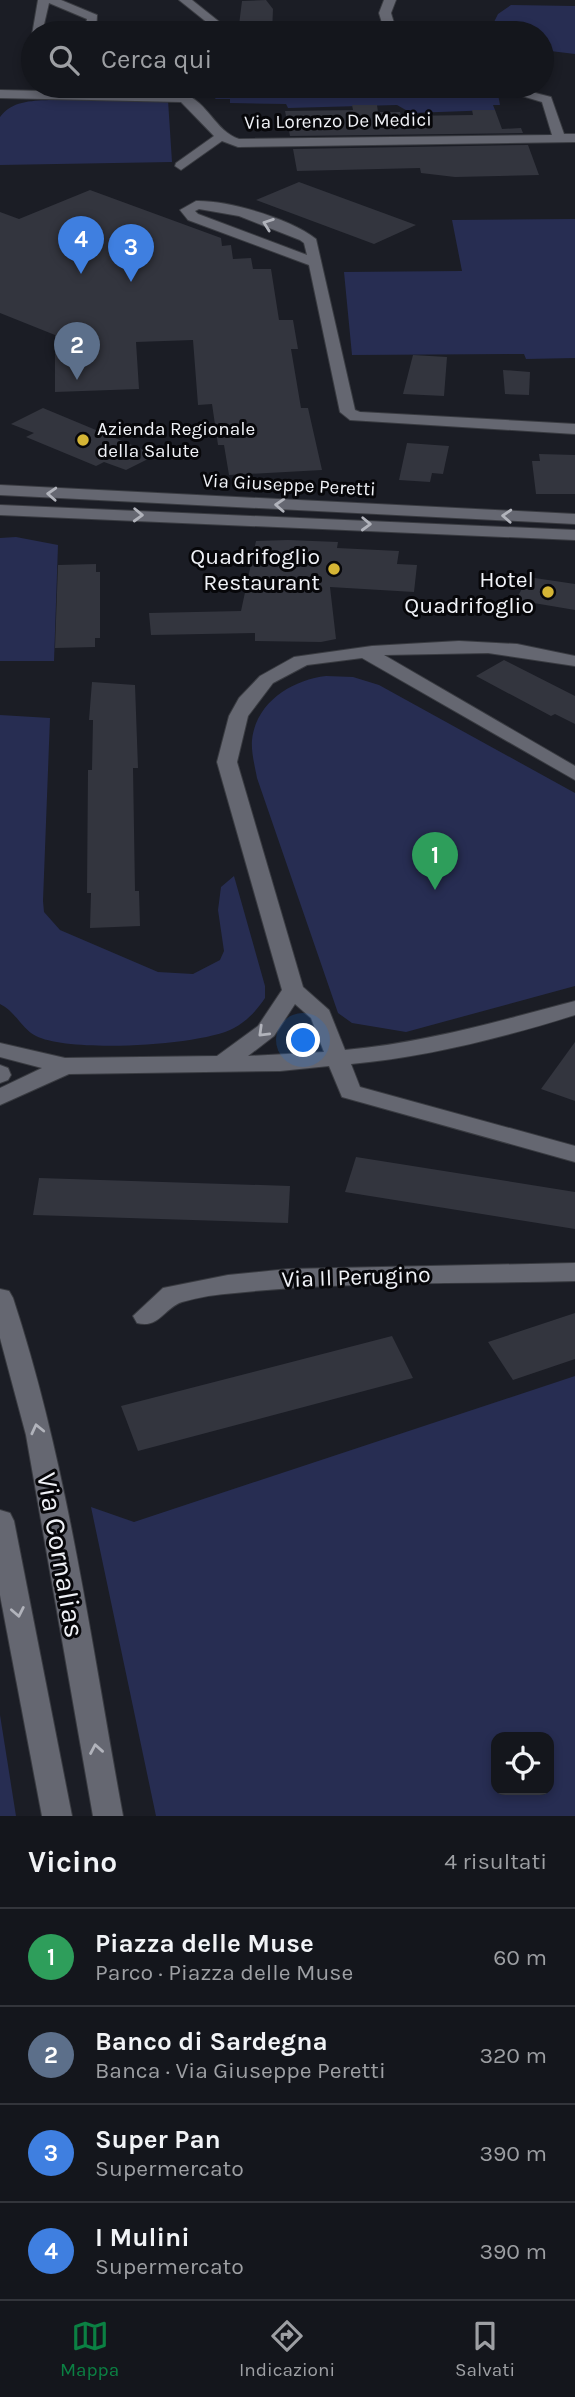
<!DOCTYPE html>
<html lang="it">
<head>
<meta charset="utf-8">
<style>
  body { margin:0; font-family:Karla,sans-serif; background:#1d1f25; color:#f1f3f6 }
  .controls { position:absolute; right:21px; bottom:21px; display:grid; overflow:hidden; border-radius:14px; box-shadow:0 4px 10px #0003 }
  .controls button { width:63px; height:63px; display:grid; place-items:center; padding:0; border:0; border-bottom:2px solid #33353b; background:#14161c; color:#f1f3f6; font:35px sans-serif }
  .you { position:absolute; left:304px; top:1041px; width:24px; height:24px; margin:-18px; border:5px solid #fff; border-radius:50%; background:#1a73e8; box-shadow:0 0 0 10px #1a73e833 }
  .badge { display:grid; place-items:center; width:46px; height:46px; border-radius:50%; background:#0b8043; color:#fff; font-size:23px; font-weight:700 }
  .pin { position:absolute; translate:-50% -58px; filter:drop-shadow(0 2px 4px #0008) }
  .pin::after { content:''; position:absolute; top:37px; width:24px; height:21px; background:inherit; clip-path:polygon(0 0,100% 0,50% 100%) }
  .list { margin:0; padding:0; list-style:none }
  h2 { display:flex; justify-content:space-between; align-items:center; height:91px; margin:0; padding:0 28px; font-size:30px }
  h2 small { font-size:23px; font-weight:400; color:#9d9fa3 }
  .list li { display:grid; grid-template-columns:46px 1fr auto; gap:21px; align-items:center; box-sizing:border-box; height:98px; padding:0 28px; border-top:2px solid #33353b }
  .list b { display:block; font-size:26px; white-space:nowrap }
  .list p { margin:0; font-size:23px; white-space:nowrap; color:#9d9fa3 }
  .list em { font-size:23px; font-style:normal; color:#9d9fa3 }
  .icon { flex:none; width:38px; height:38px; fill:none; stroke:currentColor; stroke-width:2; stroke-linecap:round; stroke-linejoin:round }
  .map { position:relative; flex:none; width:575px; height:1816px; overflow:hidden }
  .search { position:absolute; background:#14161c; box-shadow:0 4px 10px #0003; left:21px; right:21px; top:21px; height:77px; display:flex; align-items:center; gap:18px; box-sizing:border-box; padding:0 24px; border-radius:38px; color:#9d9fa3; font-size:26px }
  .sheet { height:483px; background:#14161c }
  nav { display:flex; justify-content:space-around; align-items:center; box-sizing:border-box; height:98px; border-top:2px solid #33353b; background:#14161c; font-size:19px; color:#9d9fa3 }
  nav a { display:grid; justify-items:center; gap:4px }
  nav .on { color:#0b8043 }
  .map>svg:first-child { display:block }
</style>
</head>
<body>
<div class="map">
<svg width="575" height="1816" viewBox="0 0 575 1816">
  <rect width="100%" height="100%" fill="#1b1d25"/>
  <!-- green -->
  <g fill="#272d52" fill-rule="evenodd">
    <path d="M511 5 575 6V54L542 50V33H498L493 24 498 14Z"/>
    <path d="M197 86H470L498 94 500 105H493L495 110 411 113 397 105 288 108 286 104 230 103V99H216Z"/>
    <path d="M49 100H168L172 162 0 165V117C12 101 30 101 49 100Z"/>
    <path d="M575 219V358L526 359 524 354 352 355 344 272 462 271 452 220Z"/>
    <path d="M16 537 58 545 54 661H0V538Z"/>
    <path d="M326 676 353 677 379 685 575 793V986L406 1032 352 1023 338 1013 257 778C255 767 251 752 252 740 256 702 292 680 326 676Z"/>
    <path d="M0 715 50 718 43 901 44 912 60 930 158 972 193 974 220 960 224 951 218 910 221 887 234 876 265 986V998C257 1010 247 1021 234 1028 202 1046 69 1053 36 1036 22 1029 15 1011 0 1004Z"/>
    <path d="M575 1376V1816H156L91 1507 134 1522ZM496 1737H549V1790H496Z"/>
    <path d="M0 1715 16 1816H0Z"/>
  </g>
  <!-- building -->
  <g fill="#33353e">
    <path d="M266 0 273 9 272 33H238L242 1Z"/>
    <path d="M352 105H377L378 112H400L401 116 473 115 472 110H495L502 129 521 128 523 133 290 136 285 111 353 110Z"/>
    <path d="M528 145 539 175 455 177 421 173 420 168 297 171 293 149Z"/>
    <path d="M299 182 416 225 374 244 256 200Z"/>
    <path d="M90 190 221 238 222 246 231 245 233 259 251 258 253 269H271L279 320H293L298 349H291L301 408H308L322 470 229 475 224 445H218L212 404 198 405 193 340 136 342 139 389 55 392V335L0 313V212L19 219Z"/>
    <path d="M413 355 447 357 444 396 403 394Z"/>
    <path d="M503 370 530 372 529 395 505 394Z"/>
    <path d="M43 408 156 455 126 470 104 462 96 466 26 437 34 433 11 424Z"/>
    <path d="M407 443 449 446 443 474 432 473 430 482 399 480Z"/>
    <path d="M539 454 575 455V494H536L532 461H540Z"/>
    <path d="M288 540 338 542 337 548 399 551 397 564 417 565 414 592 330 587 336 639 321 642 255 641V633L151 635 149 613 241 611 256 541Z"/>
    <path d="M96 564V572H100V638H95V647L55 648 58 565Z"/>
    <path d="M528 577 575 584V610L516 600Z"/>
    <path d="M504 660 575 696V724L555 714 551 716 476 676Z"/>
    <path d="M92 682 135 685 138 768H133L135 891H139L140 926 90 928 91 893H87L88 770H92L93 720H89Z"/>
    <path d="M575 1042V1101L541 1089Z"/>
    <path d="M356 1157 575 1192V1229L345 1192Z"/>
    <path d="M39 1178 290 1186 288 1223 33 1215Z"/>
    <path d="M575 1313V1359L513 1380 488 1342Z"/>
    <path d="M392 1336 413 1378 138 1451 121 1406Z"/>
  </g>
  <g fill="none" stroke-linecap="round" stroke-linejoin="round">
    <!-- minor casing -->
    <g stroke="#393b41" stroke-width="2">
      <g id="minor">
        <path d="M38 0H61L97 15 96 33H84L87 19 49 3 42 33 32 35Z"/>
        <path d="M179 0H192L222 24 213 33H201L209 24Z"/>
        <path d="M384 0H396L391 13 397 33H385L379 13Z"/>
        <path d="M489 86H508L551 97 564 134H575V142L238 147 222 141 181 170 175 166 176 163 214 136 181 102 0 98V90L184 94C208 102 215 131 239 139L552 135 542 102Z"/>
        <path d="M196 201C228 200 291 219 316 239L355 410 360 412 575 424V434L350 420 340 412 309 265 188 220 180 210ZM199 209 239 216 300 240 304 243 307 255 198 214 195 211Z"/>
        <path d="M0 485 575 514V524L0 495Z"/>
        <path d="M0 505 575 530V540L0 515Z"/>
        <path d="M459 641 517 644 575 656V666L488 653 384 655 575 766V780L362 658 307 665 273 683 248 716 237 762 303 987 329 1010 345 1050C424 1043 499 1021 575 1001V1015C502 1038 427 1057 351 1064L360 1087 575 1146V1162L342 1097 329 1066 280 1071 69 1074 0 1105V1088L42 1068 0 1057V1043L65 1058 217 1056 258 1026 282 990 217 762 229 716 239 698 260 676 294 657 372 646ZM295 1004 311 1018 324 1052 248 1056 274 1036Z"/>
        <path d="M0 1065 8 1068 11 1075 8 1080 0 1083Z"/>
        <path d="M575 1263V1281C462 1284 347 1281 235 1293 218 1294 199 1297 182 1302 164 1308 159 1329 137 1323L133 1316 163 1288 228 1275 288 1269Z"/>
        <path d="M0 1289 9 1291 13 1298C68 1466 91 1643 123 1816H93L26 1435 0 1338Z"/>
        <path d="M0 1510 10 1513 14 1521 72 1816H42L0 1595Z"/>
      </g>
    </g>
    <!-- minor -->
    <use href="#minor" fill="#656771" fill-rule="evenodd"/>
  </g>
  <!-- one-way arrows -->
  <defs><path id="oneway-chevron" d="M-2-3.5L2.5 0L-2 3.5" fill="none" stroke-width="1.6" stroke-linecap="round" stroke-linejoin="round" transform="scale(1.75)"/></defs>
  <g stroke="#b1b3bb">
    <use href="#oneway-chevron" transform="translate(268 224) rotate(-160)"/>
    <use href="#oneway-chevron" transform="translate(52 494) rotate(-177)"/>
    <use href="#oneway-chevron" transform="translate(280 505) rotate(-177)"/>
    <use href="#oneway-chevron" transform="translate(138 515) rotate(2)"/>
    <use href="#oneway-chevron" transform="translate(507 516) rotate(-177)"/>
    <use href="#oneway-chevron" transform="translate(366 524) rotate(2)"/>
    <use href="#oneway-chevron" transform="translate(263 1032) rotate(136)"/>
    <use href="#oneway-chevron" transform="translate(37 1429) rotate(-103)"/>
    <use href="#oneway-chevron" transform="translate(18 1612) rotate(79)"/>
    <use href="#oneway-chevron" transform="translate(96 1749) rotate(-100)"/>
  </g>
  <!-- markers -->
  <g fill="#d5b535" stroke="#07070a" stroke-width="2.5">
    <circle cx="83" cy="440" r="7"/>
    <circle cx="334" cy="569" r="7"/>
    <circle cx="548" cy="592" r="7"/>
  </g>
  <g text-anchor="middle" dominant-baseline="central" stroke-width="6" stroke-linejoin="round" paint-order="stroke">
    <!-- far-street labels -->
    <g font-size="19" fill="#f0f2f7" stroke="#07070a">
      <text transform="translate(338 121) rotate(-1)">Via Lorenzo De Medici</text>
      <text transform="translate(289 485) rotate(3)">Via Giuseppe Peretti</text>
    </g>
    <!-- far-poi labels -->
    <g font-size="19" fill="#f0f2f7" stroke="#07070a" text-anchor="start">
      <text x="97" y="429">Azienda Regionale<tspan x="97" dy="22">della Salute</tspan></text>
    </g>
    <!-- poi labels -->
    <g font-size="23" fill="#f0f2f7" stroke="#07070a" text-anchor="end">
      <text x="320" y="556">Quadrifoglio<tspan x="320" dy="26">Restaurant</tspan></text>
      <text x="534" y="579">Hotel<tspan x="534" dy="26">Quadrifoglio</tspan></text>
    </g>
    <!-- street labels -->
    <g font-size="23" fill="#f0f2f7" stroke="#07070a">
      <text transform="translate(356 1277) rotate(-2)">Via Il Perugino</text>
    </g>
    <!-- near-street labels -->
    <g font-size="28" fill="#f0f2f7" stroke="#07070a">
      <text transform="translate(61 1555) rotate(80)">Via Cornalias</text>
    </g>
  </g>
</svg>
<div class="controls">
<button><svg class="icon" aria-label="locate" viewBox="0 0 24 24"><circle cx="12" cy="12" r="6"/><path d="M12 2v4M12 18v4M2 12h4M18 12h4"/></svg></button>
</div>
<div class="you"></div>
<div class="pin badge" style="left:435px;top:890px;background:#2e9e5b">1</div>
<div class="pin badge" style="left:77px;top:380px;background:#5c6f8a">2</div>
<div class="pin badge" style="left:131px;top:282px;background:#3f7fe0">3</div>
<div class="pin badge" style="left:81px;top:274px;background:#3f7fe0">4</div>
<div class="search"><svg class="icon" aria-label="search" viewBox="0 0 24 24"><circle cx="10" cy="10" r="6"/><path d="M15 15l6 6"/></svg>Cerca qui</div>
</div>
<section class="sheet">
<h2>Vicino<small>4 risultati</small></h2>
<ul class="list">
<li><span class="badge" style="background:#2e9e5b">1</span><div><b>Piazza delle Muse</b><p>Parco · Piazza delle Muse</p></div><em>60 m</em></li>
<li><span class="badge" style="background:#5c6f8a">2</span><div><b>Banco di Sardegna</b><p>Banca · Via Giuseppe Peretti</p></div><em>320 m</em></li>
<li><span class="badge" style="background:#3f7fe0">3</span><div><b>Super Pan</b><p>Supermercato</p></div><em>390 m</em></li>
<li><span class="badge" style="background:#3f7fe0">4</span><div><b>I Mulini</b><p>Supermercato</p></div><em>390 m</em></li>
</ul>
</section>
<nav>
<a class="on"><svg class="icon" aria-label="map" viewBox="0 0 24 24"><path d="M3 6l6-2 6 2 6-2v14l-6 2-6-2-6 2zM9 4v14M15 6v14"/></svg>Mappa</a>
<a><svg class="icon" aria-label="directions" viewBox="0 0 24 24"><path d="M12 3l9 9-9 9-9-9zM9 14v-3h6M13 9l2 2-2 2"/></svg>Indicazioni</a>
<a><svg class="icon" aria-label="saved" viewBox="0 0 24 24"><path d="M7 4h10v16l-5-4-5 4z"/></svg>Salvati</a>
</nav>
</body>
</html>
